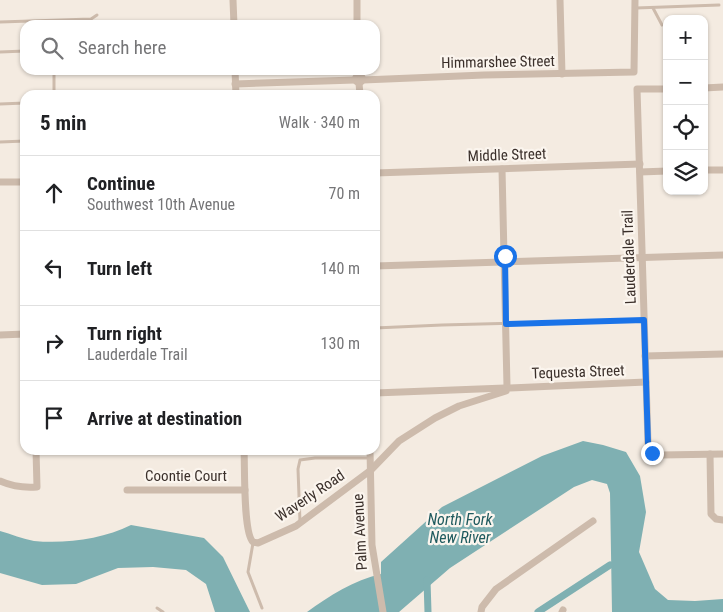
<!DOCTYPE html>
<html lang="en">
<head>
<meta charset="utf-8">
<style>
  body { margin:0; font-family:"Roboto Condensed",sans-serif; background:#f6f6f6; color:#202124 }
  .controls { position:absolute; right:15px; top:15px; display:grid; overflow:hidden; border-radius:10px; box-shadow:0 1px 4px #0004 }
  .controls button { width:45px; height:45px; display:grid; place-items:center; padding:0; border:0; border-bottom:1px solid #e0e0e0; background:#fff; color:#202124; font:25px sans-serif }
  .stop { position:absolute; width:15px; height:15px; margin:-11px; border:4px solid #1a73e8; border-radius:50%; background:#fff }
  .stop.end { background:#1a73e8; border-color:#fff; box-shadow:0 1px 5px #0008 }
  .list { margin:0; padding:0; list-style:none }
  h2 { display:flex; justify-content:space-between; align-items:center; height:65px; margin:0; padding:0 20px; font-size:21px }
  h2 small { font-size:16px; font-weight:400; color:#757577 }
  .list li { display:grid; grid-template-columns:32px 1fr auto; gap:15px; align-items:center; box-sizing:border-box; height:75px; padding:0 20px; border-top:1px solid #e0e0e0 }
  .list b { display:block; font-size:19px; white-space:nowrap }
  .list p { margin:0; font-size:16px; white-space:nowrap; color:#757577 }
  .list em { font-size:16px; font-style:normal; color:#757577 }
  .icon { flex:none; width:28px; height:28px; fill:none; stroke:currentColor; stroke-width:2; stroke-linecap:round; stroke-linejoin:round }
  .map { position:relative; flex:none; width:723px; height:612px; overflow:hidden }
  .search { position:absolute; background:#fff; box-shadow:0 1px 4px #0004; left:20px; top:20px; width:360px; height:55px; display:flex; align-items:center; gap:12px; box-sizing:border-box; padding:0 18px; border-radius:15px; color:#757577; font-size:19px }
  .panel { position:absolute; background:#fff; box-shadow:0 1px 4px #0004; left:20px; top:90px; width:360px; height:365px; border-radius:15px }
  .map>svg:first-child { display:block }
</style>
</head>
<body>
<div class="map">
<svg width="723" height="612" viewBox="0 0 723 612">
  <rect width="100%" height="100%" fill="#f4ebe1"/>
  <!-- water -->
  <g fill="#7fb0b2">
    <path d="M583 441 603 445 626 452 640 476 646 512 639 552 655 589 668 600 695 601 723 599V612H612L610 493 607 484 592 480 574 487 450 568 399 612H307C329 596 354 580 381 574V562L442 507 542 456Z"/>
    <path d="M131 525 204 538 223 557 250 612H215L206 584 186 570 153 567 118 568 76 584 42 585 0 573V531C11 534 23 539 34 541 66 544 103 539 131 525Z"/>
  </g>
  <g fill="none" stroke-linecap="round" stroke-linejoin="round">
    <!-- canal -->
    <g stroke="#7fb0b2" stroke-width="7">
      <path d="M427 580 428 612"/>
      <path d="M538 612 610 565"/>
    </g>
    <!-- lane -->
    <g stroke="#cdbbac" stroke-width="3">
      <path d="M636 8 719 5"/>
      <path d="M653 8 662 25"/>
      <path d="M0 22 91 19 97 15"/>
      <path d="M0 52 25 51"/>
      <path d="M54 70V95"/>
      <path d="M0 104 25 103"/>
      <path d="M0 142 25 141"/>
      <path d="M375 328 442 325 644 320"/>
      <path d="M300 522 298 469 300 460 315 458H369"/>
      <path d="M253 543 248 572 262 608"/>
      <path d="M157 608 163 612"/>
    </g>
    <!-- street -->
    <g stroke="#cdbbac" stroke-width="7">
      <path d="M233 0 234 25"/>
      <path d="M357 0V25"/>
      <path d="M560 0 562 74"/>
      <path d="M235 70 236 95"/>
      <circle cx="359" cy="79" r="3.5"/>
      <path d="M363 80 484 75 634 72 635 0"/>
      <path d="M359 83 360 95"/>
      <path d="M235 84 355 80"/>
      <path d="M704 88 723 87"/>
      <path d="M667 89H637L648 443 652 453 661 455 723 454"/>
      <path d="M502 169 507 386"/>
      <path d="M704 170H723"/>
      <path d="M640 172 667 171"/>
      <path d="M375 173 640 164"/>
      <path d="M0 182H25"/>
      <path d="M375 266 723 255"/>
      <path d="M0 335 25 334"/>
      <path d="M645 356 723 354"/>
      <path d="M510 388 646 382"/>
      <path d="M375 393 505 388"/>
      <path d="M244 450C245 467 243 533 253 542L258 543 296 526 371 470 399 441 435 418 459 406 506 391"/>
      <path d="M370 450 372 545 383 612"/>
      <path d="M710 454 711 514 716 519 723 520"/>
      <path d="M0 481C11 486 24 488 37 487L36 450"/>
      <path d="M127 490H245"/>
      <path d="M481 612 482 607 496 589 593 521"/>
      <path d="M562 612 563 610"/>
    </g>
  </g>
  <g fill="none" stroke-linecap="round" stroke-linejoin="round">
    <!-- route -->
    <path stroke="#1a73e8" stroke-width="6" d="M505 256 506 324 644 320 648 443 652 453"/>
  </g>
  <g text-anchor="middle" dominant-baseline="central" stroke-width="4.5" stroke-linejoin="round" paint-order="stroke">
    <!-- street labels -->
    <g font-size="15" fill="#3b302b" stroke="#fbf5ee">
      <text transform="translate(498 62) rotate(-1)">Himmarshee Street</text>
      <text transform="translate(507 155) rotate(-2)">Middle Street</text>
      <text transform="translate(629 257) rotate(-92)">Lauderdale Trail</text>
      <text transform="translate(578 372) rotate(-2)">Tequesta Street</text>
      <text x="186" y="476">Coontie Court</text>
      <text transform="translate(310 496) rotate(-34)">Waverly Road</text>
      <text transform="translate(360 532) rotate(-93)">Palm Avenue</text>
    </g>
    <!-- water labels -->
    <g font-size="16" font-style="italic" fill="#1f5a5e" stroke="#fbf5ee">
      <text x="460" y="519">North Fork<tspan x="460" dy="18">New River</tspan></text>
    </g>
  </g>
</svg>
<div class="controls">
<button>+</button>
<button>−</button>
<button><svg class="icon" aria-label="locate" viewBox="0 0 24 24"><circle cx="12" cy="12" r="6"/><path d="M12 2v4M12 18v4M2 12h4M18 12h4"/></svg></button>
<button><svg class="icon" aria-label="layers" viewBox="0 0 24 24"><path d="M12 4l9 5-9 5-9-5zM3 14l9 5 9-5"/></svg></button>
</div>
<div class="stop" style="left:505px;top:256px"></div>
<div class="stop end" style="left:652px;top:453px"></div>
<div class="search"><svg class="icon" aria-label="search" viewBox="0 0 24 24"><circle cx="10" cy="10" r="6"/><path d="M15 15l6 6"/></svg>Search here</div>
<section class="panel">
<h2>5 min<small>Walk · 340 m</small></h2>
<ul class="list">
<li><svg class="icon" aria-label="ahead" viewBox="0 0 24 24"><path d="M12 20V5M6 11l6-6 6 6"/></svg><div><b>Continue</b><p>Southwest 10th Avenue</p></div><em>70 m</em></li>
<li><svg class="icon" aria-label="left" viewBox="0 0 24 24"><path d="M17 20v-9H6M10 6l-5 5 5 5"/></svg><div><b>Turn left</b></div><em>140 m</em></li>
<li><svg class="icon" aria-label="right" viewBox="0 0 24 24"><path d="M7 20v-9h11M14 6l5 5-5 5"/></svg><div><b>Turn right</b><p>Lauderdale Trail</p></div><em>130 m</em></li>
<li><svg class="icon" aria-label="arrive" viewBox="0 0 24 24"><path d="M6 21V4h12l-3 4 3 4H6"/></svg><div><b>Arrive at destination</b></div></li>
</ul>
</section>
</div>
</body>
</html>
